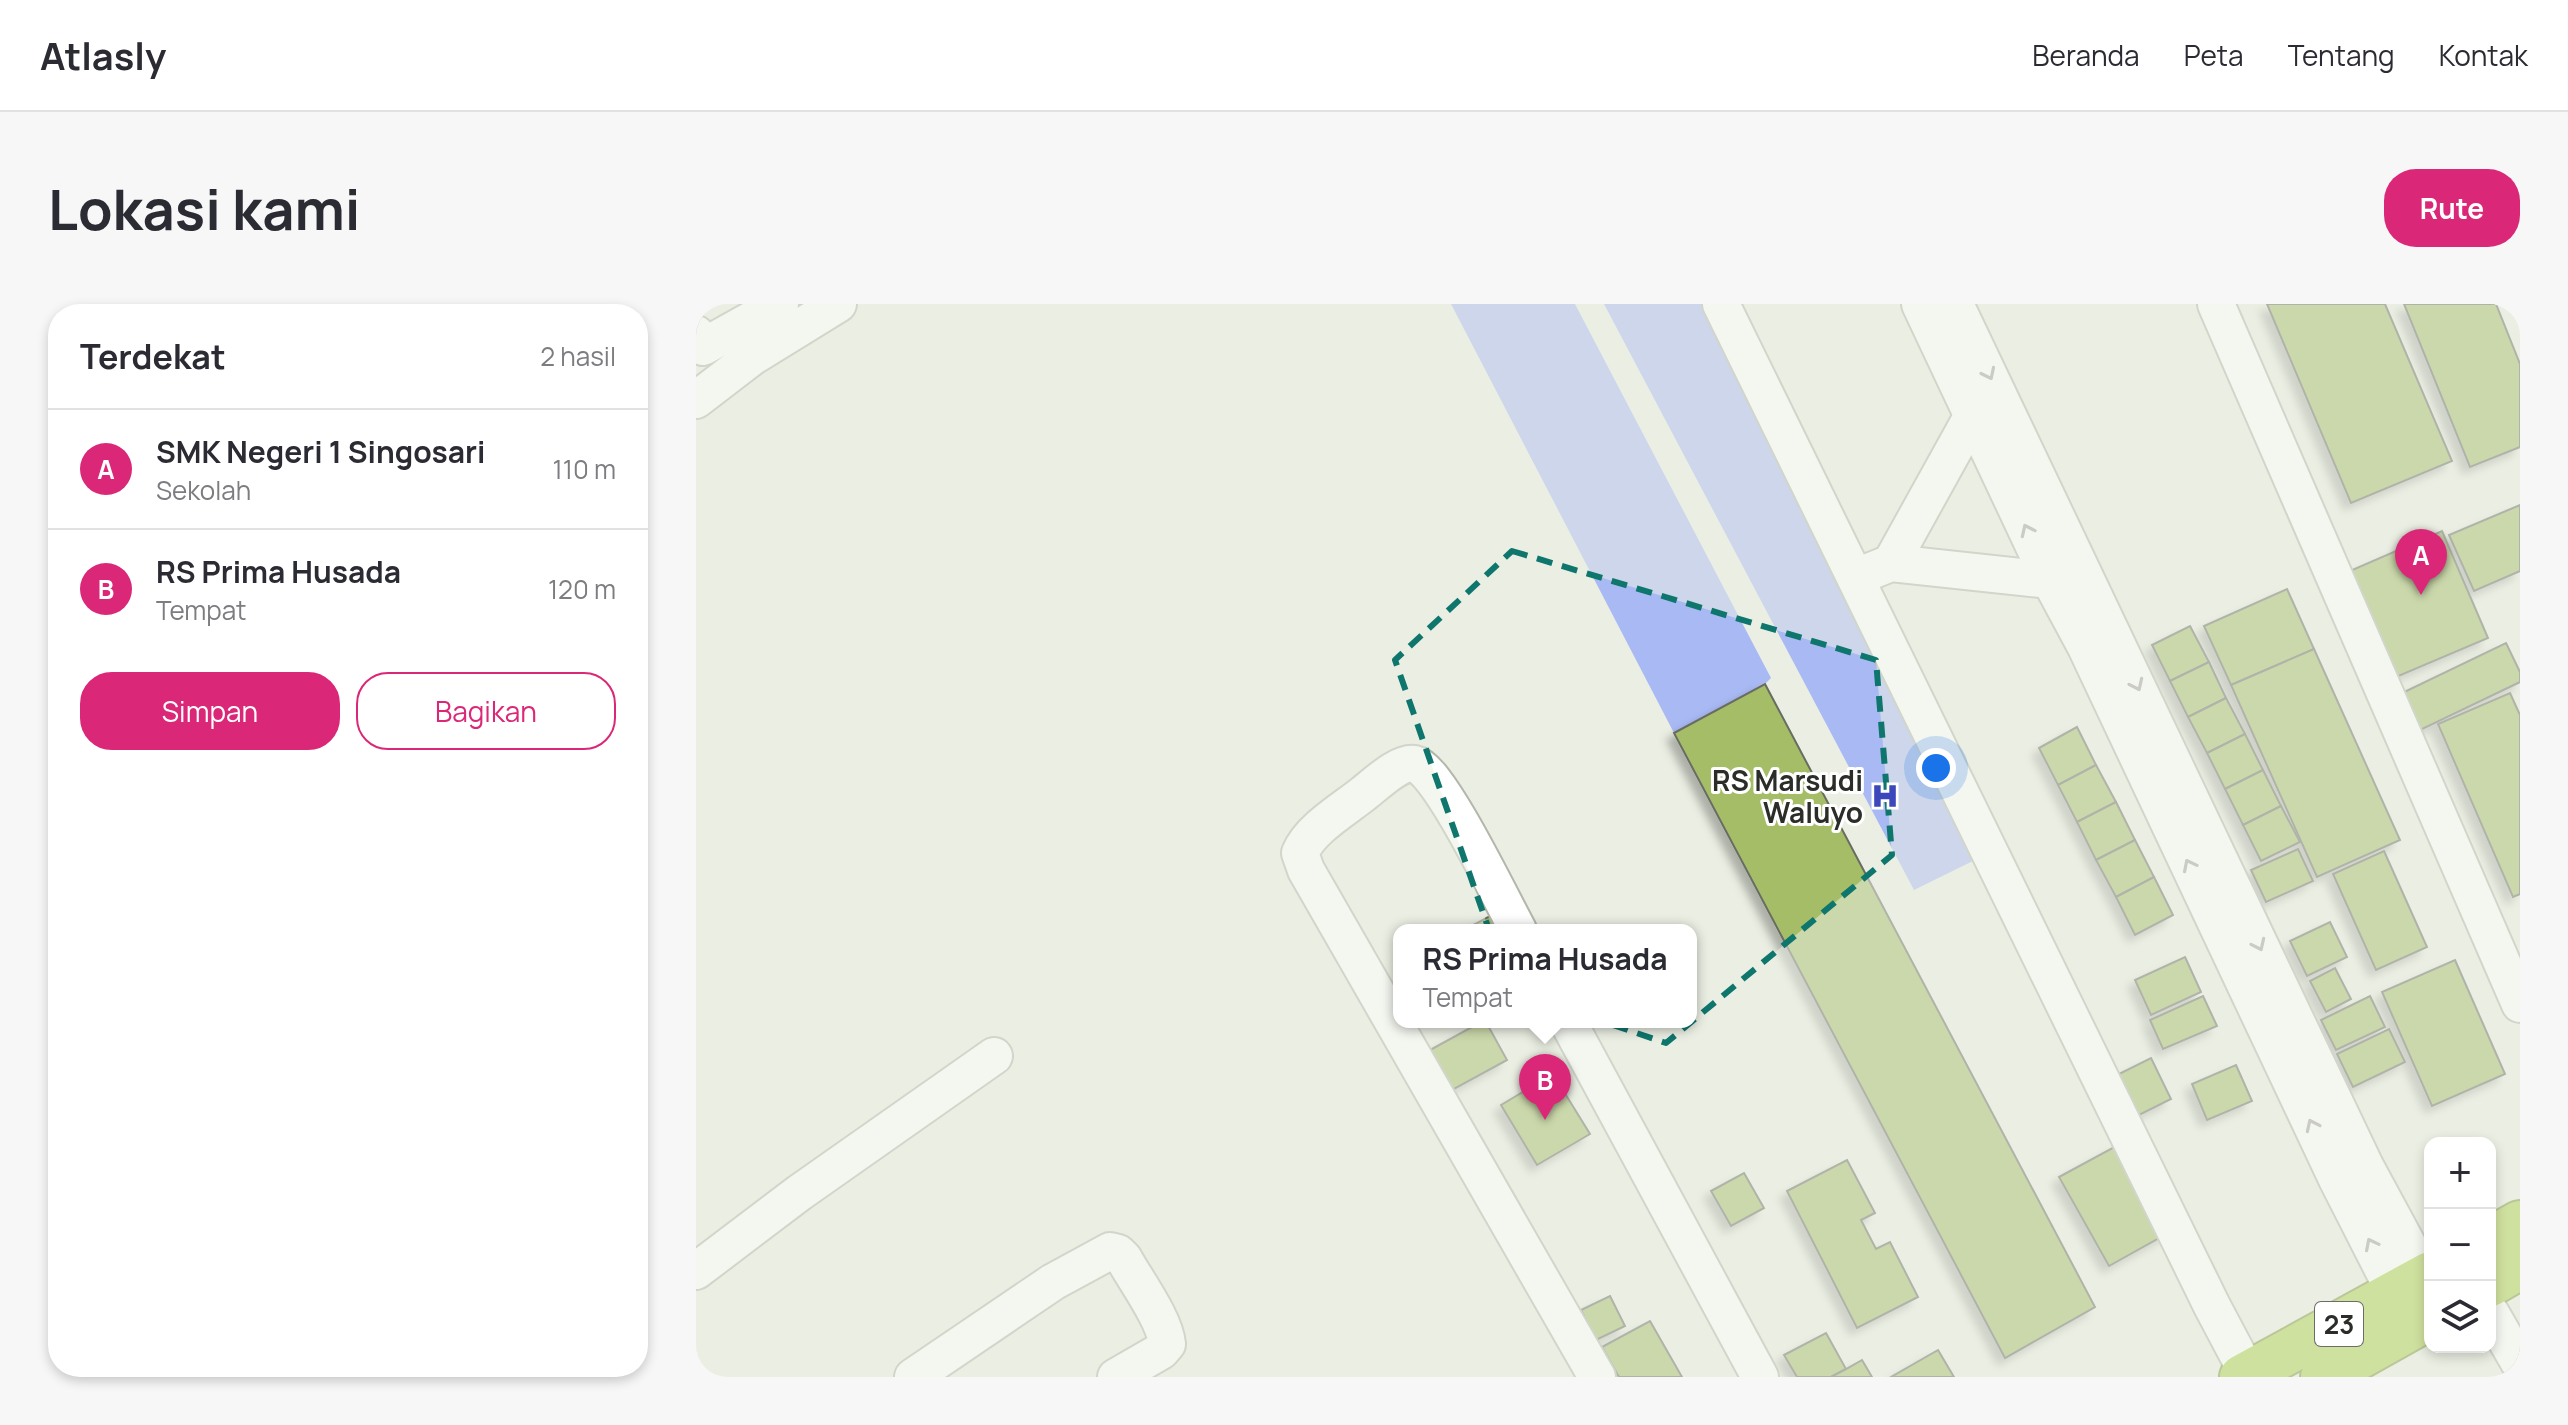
<!DOCTYPE html>
<html lang="id">
<head>
<meta charset="utf-8">
<style>
  body { margin:0; font-family:Manrope,sans-serif; background:#f7f7f7; color:#2b2b33 }
  .controls { position:absolute; right:24px; bottom:24px; display:grid; overflow:hidden; border-radius:16px; box-shadow:0 4px 12px #0003 }
  .controls button { width:72px; height:72px; display:grid; place-items:center; padding:0; border:0; border-bottom:2px solid #e1e1e2; background:#fff; color:#2b2b33; font:40px sans-serif }
  .you { position:absolute; left:1240px; top:464px; width:28px; height:28px; margin:-20px; border:6px solid #fff; border-radius:50%; background:#1a73e8; box-shadow:0 0 0 12px #1a73e833 }
  .badge { display:grid; place-items:center; width:52px; height:52px; border-radius:50%; background:#db2777; color:#fff; font-size:26px; font-weight:700 }
  .pin { position:absolute; translate:-50% -66px; filter:drop-shadow(0 2px 4px #0008) }
  .pin::after { content:''; position:absolute; top:42px; width:28px; height:24px; background:inherit; clip-path:polygon(0 0,100% 0,50% 100%) }
  .popup { position:absolute; left:697px; top:620px; width:304px; height:104px; box-sizing:border-box; display:grid; place-content:center; border-radius:16px; background:#fff; filter:drop-shadow(0 2px 6px #0005); font-size:26px; white-space:nowrap; color:#7c7c81 }
  .popup b { font-size:30px; color:#2b2b33 }
  .popup::after { content:''; position:absolute; left:50%; top:100%; margin-left:-16px; border:16px solid transparent; border-top-color:#fff }
  .list { margin:0; padding:0; list-style:none }
  h2 { display:flex; justify-content:space-between; align-items:center; height:104px; margin:0; padding:0 32px; font-size:34px }
  h2 small { font-size:26px; font-weight:400; color:#7c7c81 }
  .list li { display:grid; grid-template-columns:52px 1fr auto; gap:24px; align-items:center; box-sizing:border-box; height:120px; padding:0 32px; border-top:2px solid #e1e1e2 }
  .list b { display:block; font-size:30px; white-space:nowrap }
  .list p { margin:0; font-size:26px; white-space:nowrap; color:#7c7c81 }
  .list em { font-size:26px; font-style:normal; color:#7c7c81 }
  .actions { display:flex; gap:16px; padding:24px 32px }
  .actions a { flex:1; padding:18px 0; border:2px solid #db2777; border-radius:32px; text-align:center; font-size:28px; color:#db2777 }
  .actions .main { background:#db2777; color:#fff }
  .icon { flex:none; width:44px; height:44px; fill:none; stroke:currentColor; stroke-width:2; stroke-linecap:round; stroke-linejoin:round }
  .map { position:relative; flex:none; width:1824px; height:1073px; overflow:hidden; border-radius:32px }
  header { display:flex; align-items:center; gap:48px; box-sizing:border-box; height:112px; padding:0 40px; background:#fff; border-bottom:2px solid #e1e1e2 }
  header strong { font-size:38px }
  nav { display:flex; gap:44px; margin-inline-start:auto; font-size:28px }
  .intro { display:flex; align-items:center; justify-content:space-between; box-sizing:border-box; height:192px; padding:0 48px }
  h1 { margin:0; font-size:56px }
  .button { padding:20px 36px; border-radius:32px; background:#db2777; color:#fff; font-size:28px; font-weight:700 }
  main { display:flex; gap:48px; padding:0 48px }
  aside { flex:1; background:#fff; border-radius:32px; box-shadow:0 4px 12px #0003 }
  .map>svg:first-child { display:block }
</style>
</head>
<body>
<header>
<strong>Atlasly</strong>
<nav><a>Beranda</a><a>Peta</a><a>Tentang</a><a>Kontak</a></nav>
</header>
<div class="intro"><h1>Lokasi kami</h1><a class="button">Rute</a></div>
<main>
<aside>
<h2>Terdekat<small>2 hasil</small></h2>
<ul class="list">
<li><span class="badge">A</span><div><b>SMK Negeri 1 Singosari</b><p>Sekolah</p></div><em>110 m</em></li>
<li><span class="badge">B</span><div><b>RS Prima Husada</b><p>Tempat</p></div><em>120 m</em></li>
</ul>
<div class="actions"><a class="main">Simpan</a><a>Bagikan</a></div>
</aside>
<div class="map">
<svg width="1824" height="1073" viewBox="0 0 1824 1073">
  <defs>
    <filter id="shadow"><feDropShadow dx="-7" dy="7" stdDeviation="4" flood-color="#0004"/></filter>
  </defs>
  <rect width="100%" height="100%" fill="#ebefe3"/>
  <!-- green -->
  <g fill="#a9b9f4">
    <path d="M755 0H879L1075 374 1069 380 978 429Z"/>
    <path d="M908 0H1007L1281 555 1218 586Z"/>
  </g>
  <!-- building -->
  <g fill="#a4bd66" stroke="#696c62" stroke-width="2" filter="url(#shadow)">
    <path d="M1571 0H1689L1756 157 1655 199Z"/>
    <path d="M1708 0H1800L1824 60V143L1774 163Z"/>
    <path d="M1824 201V267L1778 287 1753 231Z"/>
    <path d="M1746 227 1792 334 1693 376 1647 270Z"/>
    <path d="M1591 285 1618 345 1535 381 1508 322Z"/>
    <path d="M1494 322 1513 358 1474 377 1456 341Z"/>
    <path d="M1810 339 1824 368V378L1720 428 1702 391Z"/>
    <path d="M1618 345 1704 536 1621 573 1535 381Z"/>
    <path d="M1513 358 1530 394 1492 413 1474 377Z"/>
    <path d="M1069 380 1399 1003 1309 1054 978 429Z"/>
    <path d="M1814 389 1824 411V590L1817 593 1742 420Z"/>
    <path d="M1530 394 1549 430 1511 449 1492 413Z"/>
    <path d="M1381 423 1400 461 1362 481 1343 444Z"/>
    <path d="M1549 430 1567 466 1529 485 1511 449Z"/>
    <path d="M1400 461 1420 498 1381 518 1362 481Z"/>
    <path d="M1567 466 1585 502 1547 521 1529 485Z"/>
    <path d="M1420 498 1439 536 1400 556 1381 518Z"/>
    <path d="M1585 502 1604 538 1565 557 1547 521Z"/>
    <path d="M1439 536 1458 573 1420 593 1400 556Z"/>
    <path d="M1602 545 1617 577 1570 598 1555 566Z"/>
    <path d="M1688 547 1731 643 1680 666 1637 570Z"/>
    <path d="M1458 573 1477 611 1439 631 1420 593Z"/>
    <path d="M794 612 802 626H768Z"/>
    <path d="M1634 618 1651 653 1611 672 1594 637Z"/>
    <path d="M1489 653 1505 688 1455 711 1439 676Z"/>
    <path d="M1759 656 1809 770 1736 802 1686 688Z"/>
    <path d="M1639 664 1655 695 1630 708 1614 677Z"/>
    <path d="M1507 692 1521 722 1467 745 1454 716Z"/>
    <path d="M1674 692 1689 723 1640 746 1625 716Z"/>
    <path d="M785 718H790L811 756 747 791 725 751Z"/>
    <path d="M1693 725 1709 758 1657 783 1641 750Z"/>
    <path d="M1455 754 1475 795 1431 817 1411 776Z"/>
    <path d="M1540 761 1556 797 1511 816 1496 780Z"/>
    <path d="M857 770 894 830 841 861 805 801Z"/>
    <path d="M1422 841 1472 929 1413 962 1363 873Z"/>
    <path d="M1151 856 1179 909 1165 916 1180 945 1194 938 1222 993 1161 1024 1091 887Z"/>
    <path d="M1048 869 1068 904 1035 922 1015 887Z"/>
    <path d="M914 992 929 1022 900 1036 885 1006Z"/>
    <path d="M954 1017 986 1073H923L906 1043Z"/>
    <path d="M1130 1029 1150 1065 1135 1073H1101L1088 1051Z"/>
    <path d="M1242 1046 1258 1073H1195Z"/>
    <path d="M1166 1056 1176 1073H1135L1150 1065Z"/>
  </g>
  <g fill="none" stroke-linecap="round" stroke-linejoin="round">
    <!-- minor casing -->
    <g stroke="#b3b7ab" stroke-width="40">
      <g id="minor">
        <path d="M1025 0 1516 1002 1552 1070"/>
        <path d="M1224 0 1354 276 1390 343 1641 875 1699 989"/>
        <path d="M1259 0 1669 862 1729 973"/>
        <path d="M1520 0 1824 700"/>
        <path d="M0 30 7 43 84 0"/>
        <path d="M0 96 56 53 142 0"/>
        <path d="M1195 259 1277 111"/>
        <path d="M1160 273 1195 259 1354 276"/>
        <path d="M822 626C807 599 743 465 719 460 703 457 679 481 667 490 647 506 614 525 604 549L610 566 901 1073"/>
        <path d="M872 718 1064 1073"/>
        <path d="M0 967 103 889 298 752"/>
        <path d="M1794 1008 1824 1060"/>
        <path d="M217 1073 357 978 414 947 422 949 428 955C440 977 469 1016 471 1040L465 1047 420 1073"/>
      </g>
    </g>
    <!-- highway casing -->
    <g stroke="#80973e" stroke-width="48">
      <g id="highway">
        <path d="M1794 936 1824 919"/>
        <path d="M1794 980 1824 963"/>
        <path d="M1546 1073 1734 970"/>
        <path d="M1627 1073 1734 1013"/>
      </g>
    </g>
    <!-- minor -->
    <use href="#minor" stroke="#fff" stroke-width="36"/>
    <!-- highway -->
    <use href="#highway" stroke="#add04a" stroke-width="44"/>
  </g>
  <!-- one-way arrows -->
  <defs><path id="oneway-chevron" d="M-2-3.5L2.5 0L-2 3.5" fill="none" stroke-width="1.6" stroke-linecap="round" stroke-linejoin="round" transform="scale(2)"/></defs>
  <g stroke="#a0a09e">
    <use href="#oneway-chevron" transform="translate(1293 70) rotate(64)"/>
    <use href="#oneway-chevron" transform="translate(1331 226) rotate(-115)"/>
    <use href="#oneway-chevron" transform="translate(1441 381) rotate(65)"/>
    <use href="#oneway-chevron" transform="translate(1493 561) rotate(-117)"/>
    <use href="#oneway-chevron" transform="translate(1563 641) rotate(65)"/>
    <use href="#oneway-chevron" transform="translate(1616 821) rotate(-115)"/>
    <use href="#oneway-chevron" transform="translate(1675 940) rotate(-117)"/>
  </g>
  <!-- marked area -->
  <path d="M0 0H1824V1073H0ZM816 247 1180 356 1196 551 970 739 814 686 699 356Z" fill="#ebefe3" fill-opacity=".55" fill-rule="evenodd"/>
  <path fill="none" stroke="#0f766e" stroke-width="6" stroke-dasharray="16 10" stroke-linejoin="round" d="M816 247 1180 356 1196 551 970 739 814 686 699 356Z"/>
  <!-- icons -->
  <defs>
    <g id="hospital-bare" transform="scale(2.16)"><path d="M-5-5h3v3.5h4V-5h3V5h-3V1.5h-4V5h-3Z" fill="#3b47ba" stroke="#fff" stroke-width="2.5" paint-order="stroke"/></g>
  </defs>
  <g fill-rule="evenodd">
    <use href="#hospital-bare" x="1189" y="492"/>
  </g>
  <g text-anchor="middle" dominant-baseline="central" stroke-width="6" stroke-linejoin="round" paint-order="stroke">
    <!-- shield labels -->
    <rect fill="#fff" stroke="#6b6c68" stroke-width="2" x="1619" y="998" width="48" height="44" rx="6"/>
    <g font-size="26" font-weight="bold" fill="#2b2d28">
      <text x="1643" y="1020">23</text>
    </g>
    <!-- poi labels -->
    <g font-size="28" font-weight="bold" fill="#2b2d28" stroke="#fff" text-anchor="end">
      <text x="1167" y="476">RS Marsudi<tspan x="1167" dy="32">Waluyo</tspan></text>
    </g>
  </g>
</svg>
<div class="controls">
<button>+</button>
<button>−</button>
<button><svg class="icon" aria-label="layers" viewBox="0 0 24 24"><path d="M12 4l9 5-9 5-9-5zM3 14l9 5 9-5"/></svg></button>
</div>
<div class="you"></div>
<div class="pin badge" style="left:1725px;top:291px">A</div>
<div class="pin badge" style="left:849px;top:816px">B</div>
<div class="popup"><b>RS Prima Husada</b>Tempat</div>
</div>
</main>
</body>
</html>
